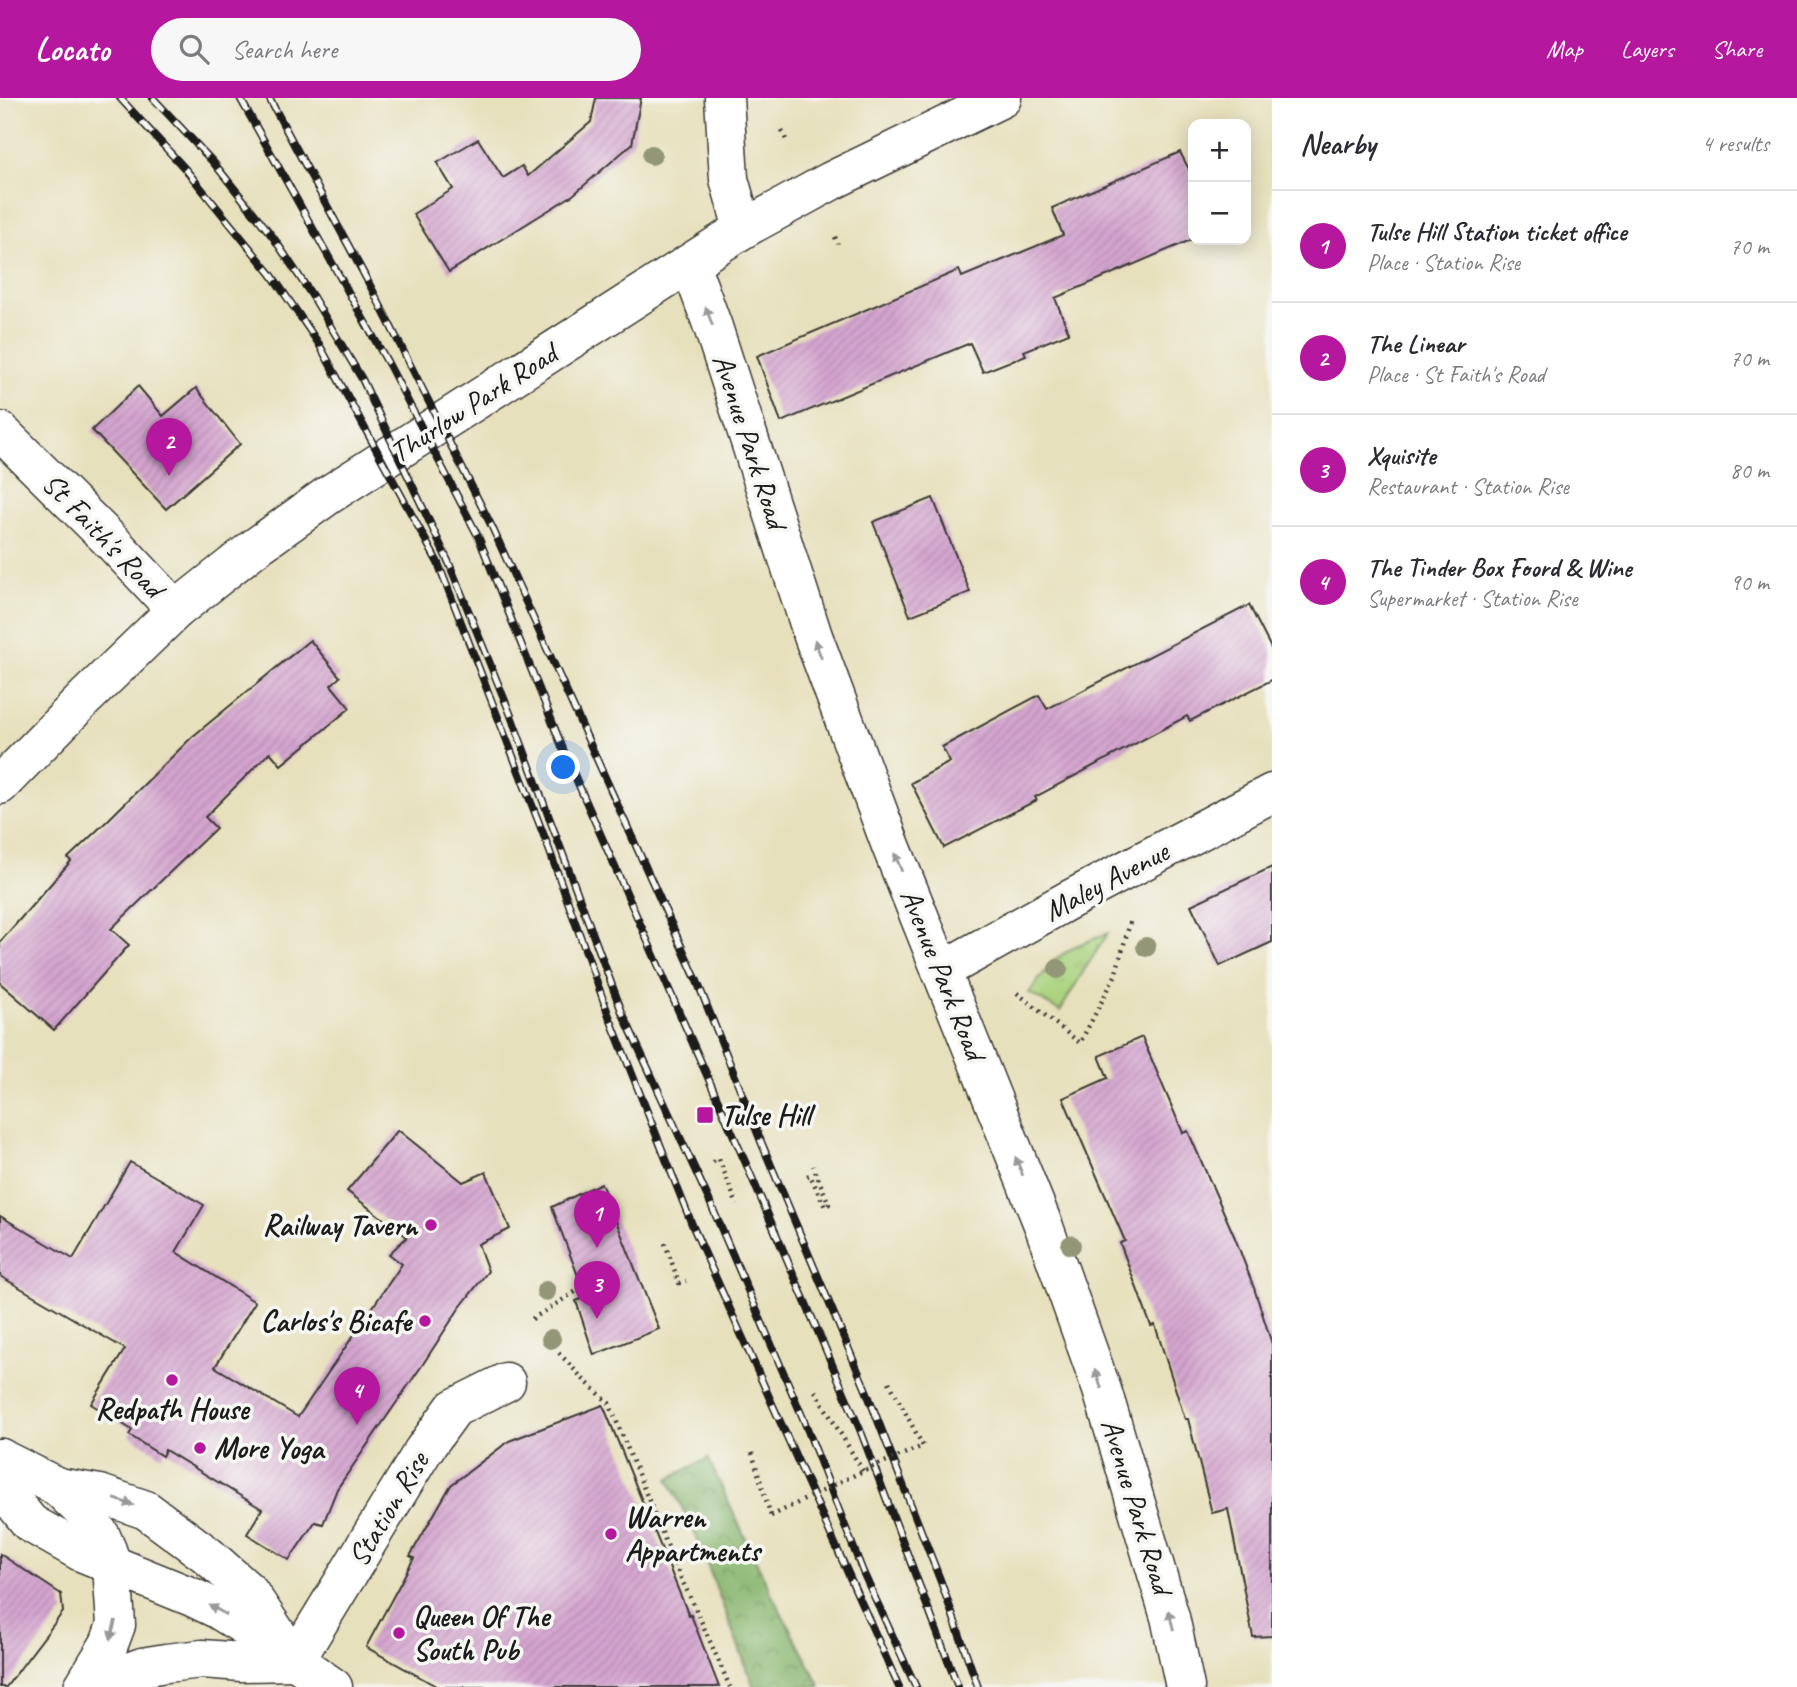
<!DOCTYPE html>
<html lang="en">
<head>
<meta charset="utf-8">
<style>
  body { margin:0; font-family:Caveat,sans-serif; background:#f7f7f7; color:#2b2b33 }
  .controls { position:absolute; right:21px; top:21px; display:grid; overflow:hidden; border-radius:14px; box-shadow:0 4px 18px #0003 }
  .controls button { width:63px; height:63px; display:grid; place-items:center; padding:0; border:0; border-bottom:2px solid #e1e1e2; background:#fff; color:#2b2b33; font:35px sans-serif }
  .you { position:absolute; left:564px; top:670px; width:24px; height:24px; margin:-18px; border:5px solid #fff; border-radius:50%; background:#1a73e8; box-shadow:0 0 0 10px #1a73e833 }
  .badge { display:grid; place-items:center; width:46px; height:46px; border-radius:50%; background:#b5179e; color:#fff; font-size:23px; font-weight:700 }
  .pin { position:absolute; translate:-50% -58px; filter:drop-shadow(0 2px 4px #0008) }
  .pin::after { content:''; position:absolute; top:37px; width:24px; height:21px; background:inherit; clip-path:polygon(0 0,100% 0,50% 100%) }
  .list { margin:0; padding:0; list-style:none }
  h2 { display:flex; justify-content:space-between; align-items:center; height:91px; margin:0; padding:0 28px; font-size:30px }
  h2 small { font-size:23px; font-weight:400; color:#7c7c81 }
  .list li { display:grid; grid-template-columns:46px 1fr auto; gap:21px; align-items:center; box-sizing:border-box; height:112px; padding:0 28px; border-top:2px solid #e1e1e2 }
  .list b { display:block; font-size:26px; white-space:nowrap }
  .list p { margin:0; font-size:23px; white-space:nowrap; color:#7c7c81 }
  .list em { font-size:23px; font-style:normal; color:#7c7c81 }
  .icon { flex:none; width:38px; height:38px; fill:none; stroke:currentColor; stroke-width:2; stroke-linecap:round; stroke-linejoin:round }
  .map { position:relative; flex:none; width:1272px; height:1589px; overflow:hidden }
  header { display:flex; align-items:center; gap:42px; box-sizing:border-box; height:98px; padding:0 35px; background:#b5179e; color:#fff }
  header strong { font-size:33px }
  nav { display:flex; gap:38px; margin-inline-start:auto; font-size:24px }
  .search { width:490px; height:63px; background:#f7f7f7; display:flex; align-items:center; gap:18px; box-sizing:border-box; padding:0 24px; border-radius:38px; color:#7c7c81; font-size:26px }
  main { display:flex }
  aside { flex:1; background:#fff }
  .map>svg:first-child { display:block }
</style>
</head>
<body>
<header>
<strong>Locato</strong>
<div class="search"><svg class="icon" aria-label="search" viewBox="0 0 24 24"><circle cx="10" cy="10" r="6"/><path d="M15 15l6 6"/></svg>Search here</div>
<nav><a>Map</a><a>Layers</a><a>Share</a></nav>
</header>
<main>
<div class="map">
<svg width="1272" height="1589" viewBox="0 0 1272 1589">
  <defs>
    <pattern id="grass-tufts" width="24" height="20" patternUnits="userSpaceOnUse" patternTransform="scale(1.75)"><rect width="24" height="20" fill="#aad37e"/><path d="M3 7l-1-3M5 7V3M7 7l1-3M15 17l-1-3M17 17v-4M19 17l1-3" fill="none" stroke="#92b56c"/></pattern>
    <pattern id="forest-crowns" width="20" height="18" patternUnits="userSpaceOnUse" patternTransform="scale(1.75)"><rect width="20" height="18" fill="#87b56d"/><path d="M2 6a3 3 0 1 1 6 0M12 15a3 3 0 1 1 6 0" fill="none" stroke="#6e9259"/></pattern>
    <pattern id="building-hatch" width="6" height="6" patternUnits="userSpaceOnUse" patternTransform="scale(1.75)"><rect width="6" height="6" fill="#d4a4cf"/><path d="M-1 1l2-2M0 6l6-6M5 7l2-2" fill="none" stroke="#b58db1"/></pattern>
  </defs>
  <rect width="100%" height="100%" fill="#f6f6f2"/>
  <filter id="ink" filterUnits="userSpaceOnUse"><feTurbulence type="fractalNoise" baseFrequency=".0143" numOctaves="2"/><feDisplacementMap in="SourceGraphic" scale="14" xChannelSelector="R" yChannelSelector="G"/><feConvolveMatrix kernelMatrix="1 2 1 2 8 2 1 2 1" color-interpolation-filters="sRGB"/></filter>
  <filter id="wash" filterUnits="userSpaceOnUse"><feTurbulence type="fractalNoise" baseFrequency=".00686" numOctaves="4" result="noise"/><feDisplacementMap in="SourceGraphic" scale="28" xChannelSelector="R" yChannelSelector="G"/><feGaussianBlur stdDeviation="1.57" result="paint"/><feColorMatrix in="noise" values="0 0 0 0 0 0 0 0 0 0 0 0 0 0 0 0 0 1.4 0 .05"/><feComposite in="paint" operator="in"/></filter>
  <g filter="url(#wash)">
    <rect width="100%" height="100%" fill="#e7e0bc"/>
    <!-- grass -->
    <path fill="url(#grass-tufts)" stroke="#63784d" stroke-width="2" d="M1108 835 1083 874 1060 913 1029 895 1054 862 1076 848Z"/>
    <!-- forest -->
    <path fill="url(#forest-crowns)" stroke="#526844" stroke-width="2" d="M708 1360 772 1497 821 1589H754L697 1440 668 1381Z"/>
    <g id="blocks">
      <!-- building -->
      <g fill="url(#building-hatch)">
        <path d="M596 0H641L632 46 573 97 449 174 413 116 453 91 437 65 478 41 503 80 522 68 528 78 591 24Z"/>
        <path d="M1180 54 1193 79V141L1055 200 1069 235 1024 253 1026 257 983 274 970 245 781 324 757 258 959 172 962 179 1063 137 1052 110Z"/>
        <path d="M138 288 163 318 196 290 240 346 166 411 92 332Z"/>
        <path d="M933 400 970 494 910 518 873 424Z"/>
        <path d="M1249 507 1272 552V582L1190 623 1187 618 1035 699 1037 702 944 750 911 685 950 664 942 649 1039 597 1047 611Z"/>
        <path d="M310 542 340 579 331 587 350 610 281 667 270 654 205 719 216 730 111 831 129 847 54 932 0 885V844L71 763 68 760 107 723 192 639Z"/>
        <path d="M1272 769V844L1220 868 1191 807Z"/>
        <path d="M1142 939 1183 1035 1188 1033 1235 1140 1254 1190 1272 1246V1538L1253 1539 1228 1411 1212 1415 1188 1321H1185L1155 1227 1151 1228 1120 1145 1125 1143 1063 1000 1108 980 1099 958Z"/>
        <path d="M398 1032 463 1084 486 1074 510 1131 478 1146 488 1173 458 1212 423 1266 337 1391 323 1426 315 1424 289 1462 247 1436 262 1411 165 1352 162 1358 129 1337 132 1332 91 1306 125 1251 0 1178V1118L73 1161 130 1064 204 1107 176 1154 255 1204 215 1269 298 1319 402 1166 389 1156 407 1139 347 1093Z"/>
        <path d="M601 1085 659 1231 594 1257 576 1203 586 1199 552 1109Z"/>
        <path d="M603 1307 689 1518 691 1517 719 1589H438L366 1549 414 1460 410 1458 451 1387 509 1343Z"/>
        <path d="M0 1456 61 1496 63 1514 6 1589H0Z"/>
      </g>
    </g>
  </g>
  <g filter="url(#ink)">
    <use href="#blocks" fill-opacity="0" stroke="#3a3934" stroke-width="2"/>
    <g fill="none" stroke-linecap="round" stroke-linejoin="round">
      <!-- street casing -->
      <g stroke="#3a3934" stroke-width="41">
        <g id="street">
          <path d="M724 0 729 81 743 131"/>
          <path d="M690 166 713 229 813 538 891 748 1044 1129 1102 1292 1170 1519 1185 1589"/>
          <path d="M0 333 114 446 176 512"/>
          <path d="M941 873 1067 803 1272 695"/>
          <path d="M295 1563 423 1353 454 1310 506 1284"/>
        </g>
      </g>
      <!-- primary casing -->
      <g stroke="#3a3934" stroke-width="41">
        <g id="primary">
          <path d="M1 1360 15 1406 30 1425 81 1454 192 1499 219 1512 248 1530 333 1589"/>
          <path d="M58 1389 100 1396 146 1412 207 1457 249 1494 283 1545"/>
          <path d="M87 1589 142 1569 166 1565 202 1561 242 1564 295 1563"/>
        </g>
      </g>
      <!-- highway casing -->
      <g stroke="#3a3934" stroke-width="41">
        <g id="highway">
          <path d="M0 687 86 599 176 512 253 451 327 398 743 131 831 83 1002 0"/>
          <path d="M0 1360 58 1389 84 1414 101 1438 107 1452 112 1467 116 1527 109 1546 83 1589"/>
        </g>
      </g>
      <!-- path -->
      <g stroke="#3a3934" stroke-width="4.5" stroke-dasharray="2 5" stroke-linecap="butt">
        <path d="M782 33 787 44"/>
        <path d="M835 139 838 146"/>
        <path d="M1017 895 1080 945 1115 878 1131 821"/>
        <path d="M713 1064 719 1061 737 1107"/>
        <path d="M807 1078 810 1077 825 1109 829 1106 813 1068"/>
        <path d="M665 1145 679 1185 686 1183"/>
        <path d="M532 1221 607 1174"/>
        <path d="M559 1255 583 1281 609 1305 679 1476 698 1516 730 1589"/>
        <path d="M889 1284 923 1348"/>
        <path d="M815 1293 863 1373"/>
        <path d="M752 1355 771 1418"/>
      </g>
      <!-- street -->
      <use href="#street" stroke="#fff" stroke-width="38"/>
      <!-- primary -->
      <use href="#primary" stroke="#fff" stroke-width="38"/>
      <!-- highway -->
      <use href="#highway" stroke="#fff" stroke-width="38"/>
      <!-- rail casing -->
      <g stroke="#1c1c1c" stroke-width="8">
        <g id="rail">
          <path d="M120 0 187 73 271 176 319 246 438 465 546 743 609 918 693 1129 899 1589"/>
          <path d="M153 0 213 64 273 139 313 199 362 281 449 465 510 615 622 914 709 1102 803 1320 863 1474 916 1589"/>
          <path d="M240 0 389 267 478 438 565 656 747 1068 861 1334 958 1589"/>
          <path d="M269 0 373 193 492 429 697 883 762 1046 866 1292 941 1484 978 1589"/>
        </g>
      </g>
      <!-- rail -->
      <use href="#rail" stroke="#f6f6f2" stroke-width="5" stroke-dasharray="16" stroke-linecap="butt"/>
      <!-- path-bridge -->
      <path stroke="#3a3934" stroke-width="4.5" stroke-dasharray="2 5" stroke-linecap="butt" d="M771 1418 863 1373 923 1348"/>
    </g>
    <!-- trees -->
    <g fill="#939777">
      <circle cx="652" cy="57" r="10"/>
      <circle cx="1146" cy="849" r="10"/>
      <circle cx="1058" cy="871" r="10"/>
      <circle cx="1071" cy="1147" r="10"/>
      <circle cx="546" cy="1193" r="10"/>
      <circle cx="551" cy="1241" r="10"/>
    </g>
    <!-- one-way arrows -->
    <defs><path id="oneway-solid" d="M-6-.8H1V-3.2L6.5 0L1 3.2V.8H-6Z" transform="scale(1.75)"/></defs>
    <g fill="#999">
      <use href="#oneway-solid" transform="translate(709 218) rotate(-110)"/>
      <use href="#oneway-solid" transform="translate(818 551) rotate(-110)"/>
      <use href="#oneway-solid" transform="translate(898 764) rotate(-112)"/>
      <use href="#oneway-solid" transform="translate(1019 1068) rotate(-112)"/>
      <use href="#oneway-solid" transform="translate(1098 1281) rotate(-110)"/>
      <use href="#oneway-solid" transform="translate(124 1404) rotate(19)"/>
      <use href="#oneway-solid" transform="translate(218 1512) rotate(-152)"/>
      <use href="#oneway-solid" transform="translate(1171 1522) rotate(-104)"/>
      <use href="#oneway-solid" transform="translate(113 1532) rotate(104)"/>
    </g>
  </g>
  <!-- markers -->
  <g fill="#b5179e" stroke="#f6f6f2" stroke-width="2.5">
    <rect x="696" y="1008" width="18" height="18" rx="3.5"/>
    <circle cx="431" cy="1127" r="7"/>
    <circle cx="425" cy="1223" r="7"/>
    <circle cx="172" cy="1282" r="7"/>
    <circle cx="200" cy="1350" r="7"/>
    <circle cx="611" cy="1436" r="7"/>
    <circle cx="399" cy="1535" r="7"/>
  </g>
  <g text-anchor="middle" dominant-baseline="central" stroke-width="7" stroke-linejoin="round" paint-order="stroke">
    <!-- street labels -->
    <g font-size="30" fill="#1c1c1c" stroke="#f6f6f2">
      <text transform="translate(473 305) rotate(-33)">Thurlow Park Road</text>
      <text transform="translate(750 343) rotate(72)">Avenue Park Road</text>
      <text transform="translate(103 437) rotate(46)">St Faith's Road</text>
      <text transform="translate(1106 783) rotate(-28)">Maley Avenue</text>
      <text transform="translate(943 876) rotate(68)">Avenue Park Road</text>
      <text transform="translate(1137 1408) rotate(73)">Avenue Park Road</text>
      <text transform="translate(388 1411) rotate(-59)">Station Rise</text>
    </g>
    <!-- poi labels -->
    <g font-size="30" font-weight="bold" fill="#1c1c1c" stroke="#f6f6f2" text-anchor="start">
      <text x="721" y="1017">Tulse Hill</text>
      <text x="417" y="1127" text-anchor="end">Railway Tavern</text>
      <text x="411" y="1223" text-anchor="end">Carlos's Bicafe</text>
      <text x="172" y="1311" text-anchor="middle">Redpath House</text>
      <text x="214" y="1350">More Yoga</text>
      <text x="625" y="1419">Warren<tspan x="625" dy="34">Appartments</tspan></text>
      <text x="413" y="1518">Queen Of The<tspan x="413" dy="34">South Pub</tspan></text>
    </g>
  </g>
</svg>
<div class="controls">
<button>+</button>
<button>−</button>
</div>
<div class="you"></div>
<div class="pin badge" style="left:597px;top:1150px">1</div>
<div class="pin badge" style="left:169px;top:378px">2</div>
<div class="pin badge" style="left:597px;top:1221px">3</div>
<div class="pin badge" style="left:357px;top:1327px">4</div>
</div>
<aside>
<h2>Nearby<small>4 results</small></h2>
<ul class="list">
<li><span class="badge">1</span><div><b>Tulse Hill Station ticket office</b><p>Place · Station Rise</p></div><em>70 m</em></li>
<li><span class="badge">2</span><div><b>The Linear</b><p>Place · St Faith's Road</p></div><em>70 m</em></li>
<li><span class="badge">3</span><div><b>Xquisite</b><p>Restaurant · Station Rise</p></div><em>80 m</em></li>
<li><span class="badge">4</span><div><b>The Tinder Box Foord &amp; Wine</b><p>Supermarket · Station Rise</p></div><em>90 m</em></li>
</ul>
</aside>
</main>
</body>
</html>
